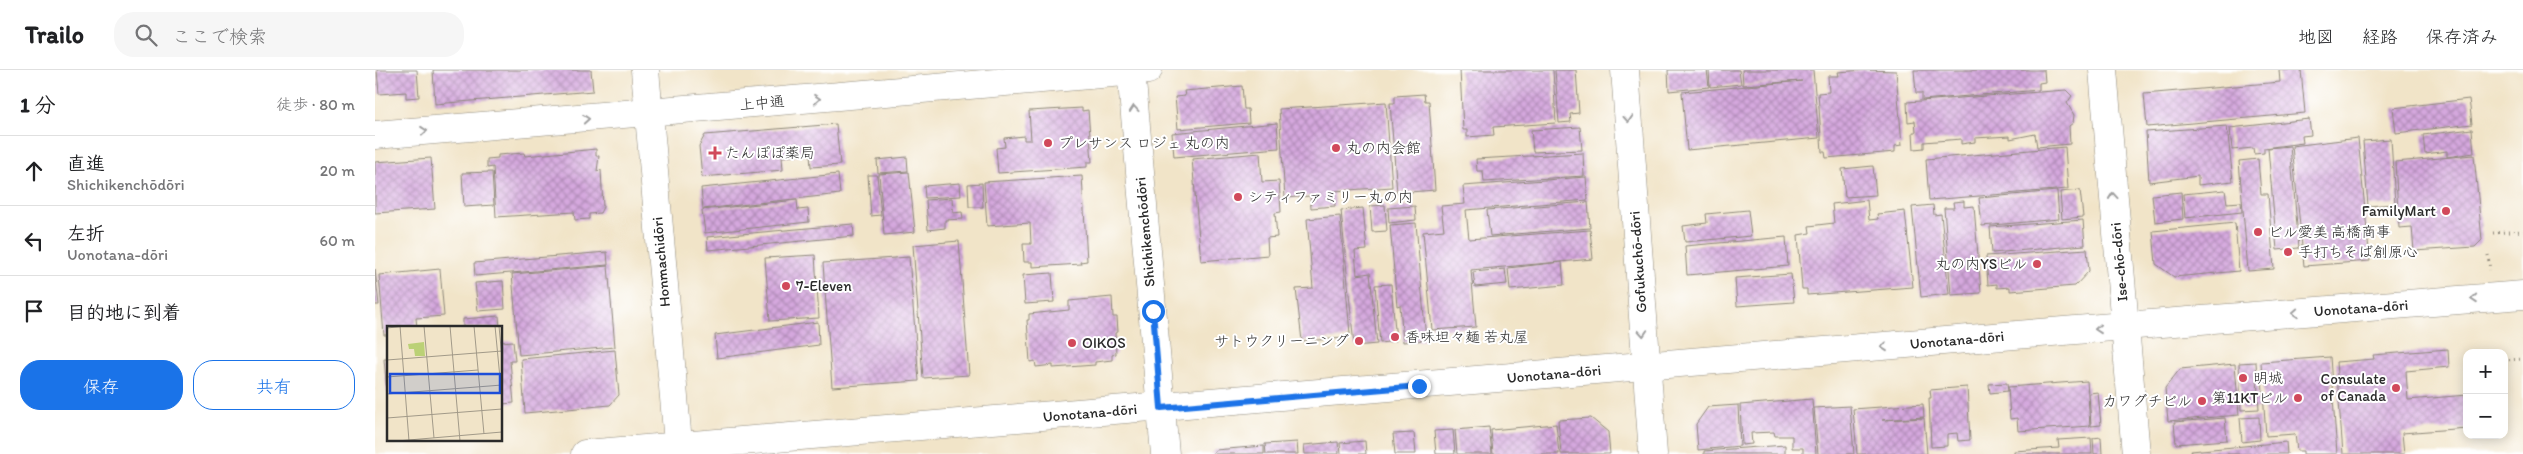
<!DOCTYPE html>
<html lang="ja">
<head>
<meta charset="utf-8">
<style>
  body { margin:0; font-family:Itim,"Klee One",sans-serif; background:#f6f6f6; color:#202124 }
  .controls { position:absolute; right:15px; bottom:15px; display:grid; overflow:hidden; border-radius:10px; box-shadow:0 2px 12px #0003 }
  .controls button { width:45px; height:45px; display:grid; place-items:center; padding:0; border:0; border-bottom:1px solid #e0e0e0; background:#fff; color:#202124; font:25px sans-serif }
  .stop { position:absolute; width:15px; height:15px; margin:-11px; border:4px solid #1a73e8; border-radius:50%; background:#fff }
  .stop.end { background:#1a73e8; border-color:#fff; box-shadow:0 1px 5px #0008 }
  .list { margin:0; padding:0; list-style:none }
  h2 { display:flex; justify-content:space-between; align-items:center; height:65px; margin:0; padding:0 20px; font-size:21px }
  h2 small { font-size:16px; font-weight:400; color:#757577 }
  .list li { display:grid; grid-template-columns:32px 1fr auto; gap:15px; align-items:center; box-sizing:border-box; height:70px; padding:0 20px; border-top:1px solid #e0e0e0 }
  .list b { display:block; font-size:19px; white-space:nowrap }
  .list p { margin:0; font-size:16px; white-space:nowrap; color:#757577 }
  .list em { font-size:16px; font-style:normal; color:#757577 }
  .actions { display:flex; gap:10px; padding:15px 20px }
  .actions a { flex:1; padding:11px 0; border:1px solid #1a73e8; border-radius:20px; text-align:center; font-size:18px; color:#1a73e8 }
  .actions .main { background:#1a73e8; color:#fff }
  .icon { flex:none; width:28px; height:28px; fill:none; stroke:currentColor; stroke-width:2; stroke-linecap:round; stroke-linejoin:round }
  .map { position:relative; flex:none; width:2148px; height:384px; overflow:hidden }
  header { display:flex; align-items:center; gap:30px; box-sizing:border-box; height:70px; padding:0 25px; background:#fff; border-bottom:1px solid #e0e0e0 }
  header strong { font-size:24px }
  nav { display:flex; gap:28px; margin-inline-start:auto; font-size:18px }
  .search { width:350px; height:45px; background:#f6f6f6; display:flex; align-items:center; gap:12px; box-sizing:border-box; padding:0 18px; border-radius:20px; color:#757577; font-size:19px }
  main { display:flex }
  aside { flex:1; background:#fff }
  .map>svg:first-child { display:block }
</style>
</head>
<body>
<header>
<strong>Trailo</strong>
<div class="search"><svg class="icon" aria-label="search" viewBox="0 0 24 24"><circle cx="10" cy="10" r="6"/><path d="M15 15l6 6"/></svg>ここで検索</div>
<nav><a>地図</a><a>経路</a><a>保存済み</a></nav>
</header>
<main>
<aside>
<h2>1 分<small>徒歩 · 80 m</small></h2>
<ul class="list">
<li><svg class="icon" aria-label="ahead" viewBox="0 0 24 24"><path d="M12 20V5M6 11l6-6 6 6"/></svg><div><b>直進</b><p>Shichikenchōdōri</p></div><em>20 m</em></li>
<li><svg class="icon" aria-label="left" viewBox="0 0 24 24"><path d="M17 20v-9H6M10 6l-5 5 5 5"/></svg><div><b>左折</b><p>Uonotana-dōri</p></div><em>60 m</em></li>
<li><svg class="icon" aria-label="arrive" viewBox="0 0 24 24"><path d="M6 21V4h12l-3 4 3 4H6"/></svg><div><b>目的地に到着</b></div></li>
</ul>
<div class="actions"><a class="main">保存</a><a>共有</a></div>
</aside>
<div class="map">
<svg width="2148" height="384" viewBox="0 0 2148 384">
  <defs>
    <pattern id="building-cross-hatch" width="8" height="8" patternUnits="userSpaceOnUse" patternTransform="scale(1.25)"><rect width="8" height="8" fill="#d5a8de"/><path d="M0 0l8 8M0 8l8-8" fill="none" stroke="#ad89b4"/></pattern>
  </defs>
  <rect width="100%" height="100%" fill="#fff"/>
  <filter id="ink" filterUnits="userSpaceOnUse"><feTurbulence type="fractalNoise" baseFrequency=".02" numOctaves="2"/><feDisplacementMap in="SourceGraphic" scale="10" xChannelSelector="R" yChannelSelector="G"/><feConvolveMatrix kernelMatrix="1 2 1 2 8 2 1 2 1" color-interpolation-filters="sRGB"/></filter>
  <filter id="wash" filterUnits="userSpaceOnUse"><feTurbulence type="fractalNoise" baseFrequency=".0096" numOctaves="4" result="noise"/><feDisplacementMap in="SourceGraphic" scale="20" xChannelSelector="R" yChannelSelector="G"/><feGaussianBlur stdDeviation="1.12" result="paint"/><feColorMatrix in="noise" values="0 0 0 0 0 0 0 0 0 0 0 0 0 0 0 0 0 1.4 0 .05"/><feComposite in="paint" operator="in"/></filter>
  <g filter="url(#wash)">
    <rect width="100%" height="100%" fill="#f1e4c8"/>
    <g id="blocks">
      <!-- building -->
      <g fill="url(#building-cross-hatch)">
        <path d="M2 0H42L44 27 31 28V22L4 24Z"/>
        <path d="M58 0H216L218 21 60 34Z"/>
        <path d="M1085 0H1178L1181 53 1118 57 1119 65 1092 67V60H1088Z"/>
        <path d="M1180 0H1201L1204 43 1195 44 1196 52 1184 53Z"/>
        <path d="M1293 0H1332L1334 17 1294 21Z"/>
        <path d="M1334 0H1364L1366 14 1335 17Z"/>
        <path d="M1367 0H1438L1444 68 1312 80 1307 22 1427 11 1368 15Z"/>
        <path d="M1489 0 1521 1 1527 75 1520 76V82L1451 88 1450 82H1447L1443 23 1454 22 1453 6H1464L1463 2Z"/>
        <path d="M1539 0H1669L1670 12 1664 13V20L1547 30V23H1541Z"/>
        <path d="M1904 0H1926L1930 43 1772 57 1769 24 1905 12Z"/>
        <path d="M867 16 869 39H873L874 53 803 59 800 27 810 26 809 21Z"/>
        <path d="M1691 20 1697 26 1692 33 1699 45 1698 53 1694 56 1695 74 1662 77 1660 64 1635 69V66L1600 68V72L1586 74V69L1549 72V78L1539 79 1538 62H1541L1540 51 1533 52 1532 32Z"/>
        <path d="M1049 24 1050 31H1054L1060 120 1022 123 1015 33H1020V26Z"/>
        <path d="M2094 29 2097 54 2021 63 2018 38Z"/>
        <path d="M1011 32 1017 117 959 121 960 136 936 138 935 126 910 128 904 39Z"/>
        <path d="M707 38V41L713 40 717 92H712V97L623 103 621 78 630 77 629 68 649 66V70H656L654 41Z"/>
        <path d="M1934 49 1936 65 1927 66 1928 73 1889 78V83L1879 84 1878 78 1857 80 1855 58Z"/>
        <path d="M902 53 904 78 799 87 797 63Z"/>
        <path d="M461 54 465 95 436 97 435 84 407 87 408 100 327 107 324 76 330 65Z"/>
        <path d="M1852 56 1858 111 1823 115V106L1774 112 1771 62Z"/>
        <path d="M1205 57 1207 80 1158 82 1156 60Z"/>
        <path d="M2097 59 2099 83 2072 87V81L2050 84 2048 65Z"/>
        <path d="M1983 68 1995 191 1929 196 1917 76Z"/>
        <path d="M2016 69 2020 134 1993 136 1988 71Z"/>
        <path d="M1915 76 1924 178 1902 180 1893 78Z"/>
        <path d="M1690 77 1693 119 1554 130 1551 89Z"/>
        <path d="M221 79V86H224L222 101 226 100 228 137 225 143 214 144V149L200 150 199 142 121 147 118 97 112 98V89L123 88V85L149 83 150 86Z"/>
        <path d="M885 83 887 112 904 111 906 142 900 143 902 167 892 168 893 185 826 191 817 89Z"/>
        <path d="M1208 83 1209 106 1109 112 1108 101H1102L1101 89Z"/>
        <path d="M2099 85 2107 170 2100 177 2039 181 2037 157 2024 158 2020 92Z"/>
        <path d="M532 87 533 101 503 103 502 90Z"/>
        <path d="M56 88 60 139 0 143V92Z"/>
        <path d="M1883 89 1886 124H1893L1899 199 1873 201 1864 91Z"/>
        <path d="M1498 96 1501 125 1470 127 1467 99Z"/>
        <path d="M117 102 119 135 89 137 87 103Z"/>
        <path d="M534 102 540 162 509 165 504 104Z"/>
        <path d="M463 104 465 124 328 139 326 118Z"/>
        <path d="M493 105H502L506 145 496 146Z"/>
        <path d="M707 106 712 191 705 192 706 194 657 197V192H649L648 174H656L655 153 612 156 609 112Z"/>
        <path d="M1211 107 1213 130 1091 140 1094 169 1215 160 1218 189 1096 200 1101 257 1057 260 1048 162 1069 160 1066 136 1090 134 1088 116Z"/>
        <path d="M585 113 586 126 550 128 549 116Z"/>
        <path d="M607 113 608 137H594L593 114Z"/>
        <path d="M1705 120 1708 147 1687 149 1685 122Z"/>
        <path d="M1850 120 1852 133 1866 132 1867 142 1810 148 1808 124Z"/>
        <path d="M1682 121 1684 149 1607 156 1604 128Z"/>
        <path d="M1806 122 1808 149 1780 152 1777 125Z"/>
        <path d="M577 128 578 143 587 142 588 149 570 150V158L553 160 551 130Z"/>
        <path d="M422 130 423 140 433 139 434 152 330 163 327 140Z"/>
        <path d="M1492 130 1494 150 1503 149 1502 144 1530 141 1538 217 1432 225V219H1427L1423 165 1435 163 1434 156 1459 153 1457 134Z"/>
        <path d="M1589 131V137L1599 136 1606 223 1576 225 1569 138H1579L1578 132Z"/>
        <path d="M1213 132 1215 158 1115 166 1112 140Z"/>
        <path d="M1010 135 1012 161 997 162 995 136Z"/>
        <path d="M1558 135 1559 145 1566 144 1574 224 1546 227 1537 137Z"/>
        <path d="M1040 136 1041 150 1014 153 1013 138Z"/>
        <path d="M988 138 992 180 980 181 982 205 995 203 1002 274 979 276 966 140Z"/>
        <path d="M1373 140 1376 166 1310 172 1308 156 1332 153 1331 144Z"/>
        <path d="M965 146 975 264H972V268L927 271 921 219 938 218 932 149Z"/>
        <path d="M1708 150 1710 175 1617 183 1615 157Z"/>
        <path d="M1041 153 1051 270 1028 272 1025 235 1022 236 1015 155Z"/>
        <path d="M1860 153 1864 201 1799 207 1781 194 1778 161Z"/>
        <path d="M478 154 479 166 333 180 332 167Z"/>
        <path d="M1411 167 1413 196 1312 205 1310 176Z"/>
        <path d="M584 171 594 305 548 308 538 175Z"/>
        <path d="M1712 179 1714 201 1700 216 1635 221V217L1622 218V214L1613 215 1611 186Z"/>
        <path d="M232 182 233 195 100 206 99 193Z"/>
        <path d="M440 185 444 248 395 251 390 188Z"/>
        <path d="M534 187 544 311 457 317 448 193Z"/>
        <path d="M1187 192 1189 215 1135 220 1133 198Z"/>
        <path d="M233 196 240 277 144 285 137 204Z"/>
        <path d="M0 199 4 235H0Z"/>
        <path d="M65 199 69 246 41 248 42 258H14V265H9L4 205Z"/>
        <path d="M1130 199 1132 214 1100 217 1098 202Z"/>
        <path d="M677 203 679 232 650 234 648 205Z"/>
        <path d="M1416 204 1419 232 1362 236 1360 208Z"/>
        <path d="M128 211 130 239 103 241 100 213Z"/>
        <path d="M1016 214 1021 271 1005 273 1000 215Z"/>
        <path d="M737 227 738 247H742L743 262 740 263 741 284 737 285V290L720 292V295L678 298V295L661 297 660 291 655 292 652 250H654V244L694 240V231Z"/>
        <path d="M124 246 125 258H88V249Z"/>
        <path d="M443 252 444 275 342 288 340 265Z"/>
        <path d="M138 271 140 291H135L139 333 126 334V272Z"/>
        <path d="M2073 279 2074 297 2031 301 2033 330 2092 325V358L2027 363 2029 384H1968L1961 292 1999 289 1998 285Z"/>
        <path d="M240 280 244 325 235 335 150 343 146 289Z"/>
        <path d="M1955 287 1962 384H1928V381H1922L1920 364 1891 366 1886 292Z"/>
        <path d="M9 289H14V323H12Z"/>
        <path d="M1881 292 1884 339 1866 340 1864 293Z"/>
        <path d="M1860 294 1864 345 1793 351 1790 318 1805 299Z"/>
        <path d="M1712 311 1715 356 1643 361 1642 348 1635 349 1633 317Z"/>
        <path d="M1632 313 1633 321 1615 323 1614 314Z"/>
        <path d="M1592 317 1595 370 1583 371 1582 363 1572 364V376L1556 377 1554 328H1556L1555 320Z"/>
        <path d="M1723 322 1726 355 1716 356 1714 323Z"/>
        <path d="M1437 329 1441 384H1428V378H1417V366H1400L1399 362 1376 363 1377 374 1367 375 1365 335Z"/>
        <path d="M1548 334 1549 347 1507 350 1549 348 1552 384H1482L1478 339Z"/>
        <path d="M1363 335 1365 376 1323 380 1321 354 1333 337Z"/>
        <path d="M1475 336 1479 384H1443L1439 338Z"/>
        <path d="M1884 347 1885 370 1867 372 1865 348Z"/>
        <path d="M1216 348 1233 362 1235 384H1186L1183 350Z"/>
        <path d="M1850 348 1852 370 1801 374 1799 352Z"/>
        <path d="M1181 354 1184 384H1118L1116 360Z"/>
        <path d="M1114 357 1117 384H1082L1080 360Z"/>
        <path d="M1078 360 1080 384H1061L1059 361Z"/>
        <path d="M1039 363 1041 384H1020L1018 364Z"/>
        <path d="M1726 367 1727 384H1719L1718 368Z"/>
        <path d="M1716 368 1717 384H1639V381L1684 378 1683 370Z"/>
        <path d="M990 371 991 384H966L965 373Z"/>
        <path d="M922 372 923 384H891L890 374Z"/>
        <path d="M963 372 964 384H930L929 375Z"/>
        <path d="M1911 372 1912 384H1817L1816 381Z"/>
        <path d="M1410 375V384H1329V381Z"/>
        <path d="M889 376V384H837L840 380Z"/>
      </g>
    </g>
  </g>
  <g filter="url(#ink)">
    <use href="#blocks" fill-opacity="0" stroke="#8e887a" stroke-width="1"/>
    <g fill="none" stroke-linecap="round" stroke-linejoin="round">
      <!-- minor casing -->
      <g stroke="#8e887a" stroke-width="29">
        <g id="minor">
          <path d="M270 0 304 384"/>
          <path d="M756 0 790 384"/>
          <path d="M1250 0 1278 384"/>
          <path d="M1728 0 1761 384"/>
          <path d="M0 65 773 0"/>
          <path d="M210 384 1749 256 2148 225"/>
        </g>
      </g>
      <!-- path -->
      <g stroke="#8e887a" stroke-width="3" stroke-dasharray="1 4" stroke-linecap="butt">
        <path d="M2118 163 2148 161"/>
        <path d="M2113 185 2115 200"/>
        <path d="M2129 290 2148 289"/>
      </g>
      <!-- minor -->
      <use href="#minor" stroke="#fff" stroke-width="28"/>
    </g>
    <!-- one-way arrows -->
    <defs><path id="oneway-chevron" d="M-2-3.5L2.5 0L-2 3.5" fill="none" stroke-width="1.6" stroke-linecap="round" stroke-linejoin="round" transform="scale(1.25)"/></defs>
    <g stroke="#a0a0a0">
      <use href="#oneway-chevron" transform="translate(442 29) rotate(-5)"/>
      <use href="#oneway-chevron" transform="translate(759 39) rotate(-95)"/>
      <use href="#oneway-chevron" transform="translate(211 49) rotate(-5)"/>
      <use href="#oneway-chevron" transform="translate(1253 49) rotate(86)"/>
      <use href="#oneway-chevron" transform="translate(49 61) rotate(-5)"/>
      <use href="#oneway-chevron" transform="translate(1738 126) rotate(-95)"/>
      <use href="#oneway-chevron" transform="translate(2099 229) rotate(176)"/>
      <use href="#oneway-chevron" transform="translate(1920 243) rotate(176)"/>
      <use href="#oneway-chevron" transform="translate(1723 259) rotate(175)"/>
      <use href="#oneway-chevron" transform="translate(1268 263) rotate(86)"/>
      <use href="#oneway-chevron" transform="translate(1509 277) rotate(175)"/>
    </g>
  </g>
  <g fill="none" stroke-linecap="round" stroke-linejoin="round" filter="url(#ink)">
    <!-- route -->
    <path stroke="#1a73e8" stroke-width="6" d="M778 241 786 338 1044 316"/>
  </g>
  <!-- markers -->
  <g fill="#d1495b" stroke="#fff" stroke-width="2">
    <circle cx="673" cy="73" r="5"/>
    <circle cx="961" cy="78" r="5"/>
    <path d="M337.5 75.5h5v5h5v5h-5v5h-5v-5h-5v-5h5z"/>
    <circle cx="863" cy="127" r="5"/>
    <circle cx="2071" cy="141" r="5"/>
    <circle cx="1883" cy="162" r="5"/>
    <circle cx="1913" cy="182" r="5"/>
    <circle cx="1662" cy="194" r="5"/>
    <circle cx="411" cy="216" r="5"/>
    <circle cx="1020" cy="267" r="5"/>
    <circle cx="984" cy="271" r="5"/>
    <circle cx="697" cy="273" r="5"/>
    <circle cx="1868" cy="308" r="5"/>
    <circle cx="2021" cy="318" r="5"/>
    <circle cx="1923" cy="328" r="5"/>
    <circle cx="1827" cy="331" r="5"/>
  </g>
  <g text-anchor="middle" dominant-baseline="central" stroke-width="4" stroke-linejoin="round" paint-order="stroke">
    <!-- street labels -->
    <g font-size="15" fill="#2b2b2b" stroke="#fff">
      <text transform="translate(387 33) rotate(-5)">上中通</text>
      <text transform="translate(770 162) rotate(-95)">Shichikenchōdōri</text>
      <text transform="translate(286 192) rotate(-95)">Honmachidōri</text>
      <text transform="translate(1263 192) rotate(-94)">Gofukuchō-dōri</text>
      <text transform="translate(1744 192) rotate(-95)">Ise-chō-dōri</text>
      <text transform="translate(1986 238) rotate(-4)">Uonotana-dōri</text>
      <text transform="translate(1582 270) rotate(-5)">Uonotana-dōri</text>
      <text transform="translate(1179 304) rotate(-5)">Uonotana-dōri</text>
      <text transform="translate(715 343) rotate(-5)">Uonotana-dōri</text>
    </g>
    <!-- poi labels -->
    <g font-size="15" fill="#2b2b2b" stroke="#fff" text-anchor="start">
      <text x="683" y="73">プレサンス ロジェ 丸の内</text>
      <text x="971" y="78">丸の内会館</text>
      <text x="350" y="83">たんぽぽ薬局</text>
      <text x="873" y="127">シティファミリー丸の内</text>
      <text x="2061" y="141" text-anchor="end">FamilyMart</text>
      <text x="1893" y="162">ビル愛美 高橋商事</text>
      <text x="1923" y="182">手打ちそば創原心</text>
      <text x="1652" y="194" text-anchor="end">丸の内YSビル</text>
      <text x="421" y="216">7-Eleven</text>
      <text x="1030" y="267">香味坦々麺 若丸屋</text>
      <text x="974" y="271" text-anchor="end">サトウクリーニング</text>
      <text x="707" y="273">OIKOS</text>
      <text x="1878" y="308">明城</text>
      <text x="2011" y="309" text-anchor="end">Consulate<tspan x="2011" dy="17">of Canada</tspan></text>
      <text x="1913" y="328" text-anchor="end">第11KTビル</text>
      <text x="1817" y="331" text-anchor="end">カワグチビル</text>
    </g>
  </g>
  <!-- overview -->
  <g transform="translate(12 256)">
    <rect width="115" height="115" fill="#f1e4c8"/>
    <path d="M37 16 38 30H28L27 23H22L21 18Z" fill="#bbd176"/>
    <path fill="none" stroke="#a29a89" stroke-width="1" d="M13 0 22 115M37 0 47 112M63 0 73 115M87 0 97 108M108 0 115 73M112 0 115 33M0 2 19 0M0 34 115 25M0 51 91 44M0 68 115 59M0 92 115 83M10 115 115 106"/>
    <path fill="#1d4ed8" fill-opacity="0.15" stroke="#1d4ed8" stroke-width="2.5" d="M3 48H113V67H3Z"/>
    <rect width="115" height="115" fill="none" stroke="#2b2b2b" stroke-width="2.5"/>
  </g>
</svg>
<div class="controls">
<button>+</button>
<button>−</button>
</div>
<div class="stop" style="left:778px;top:241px"></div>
<div class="stop end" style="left:1044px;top:316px"></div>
</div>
</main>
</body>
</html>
